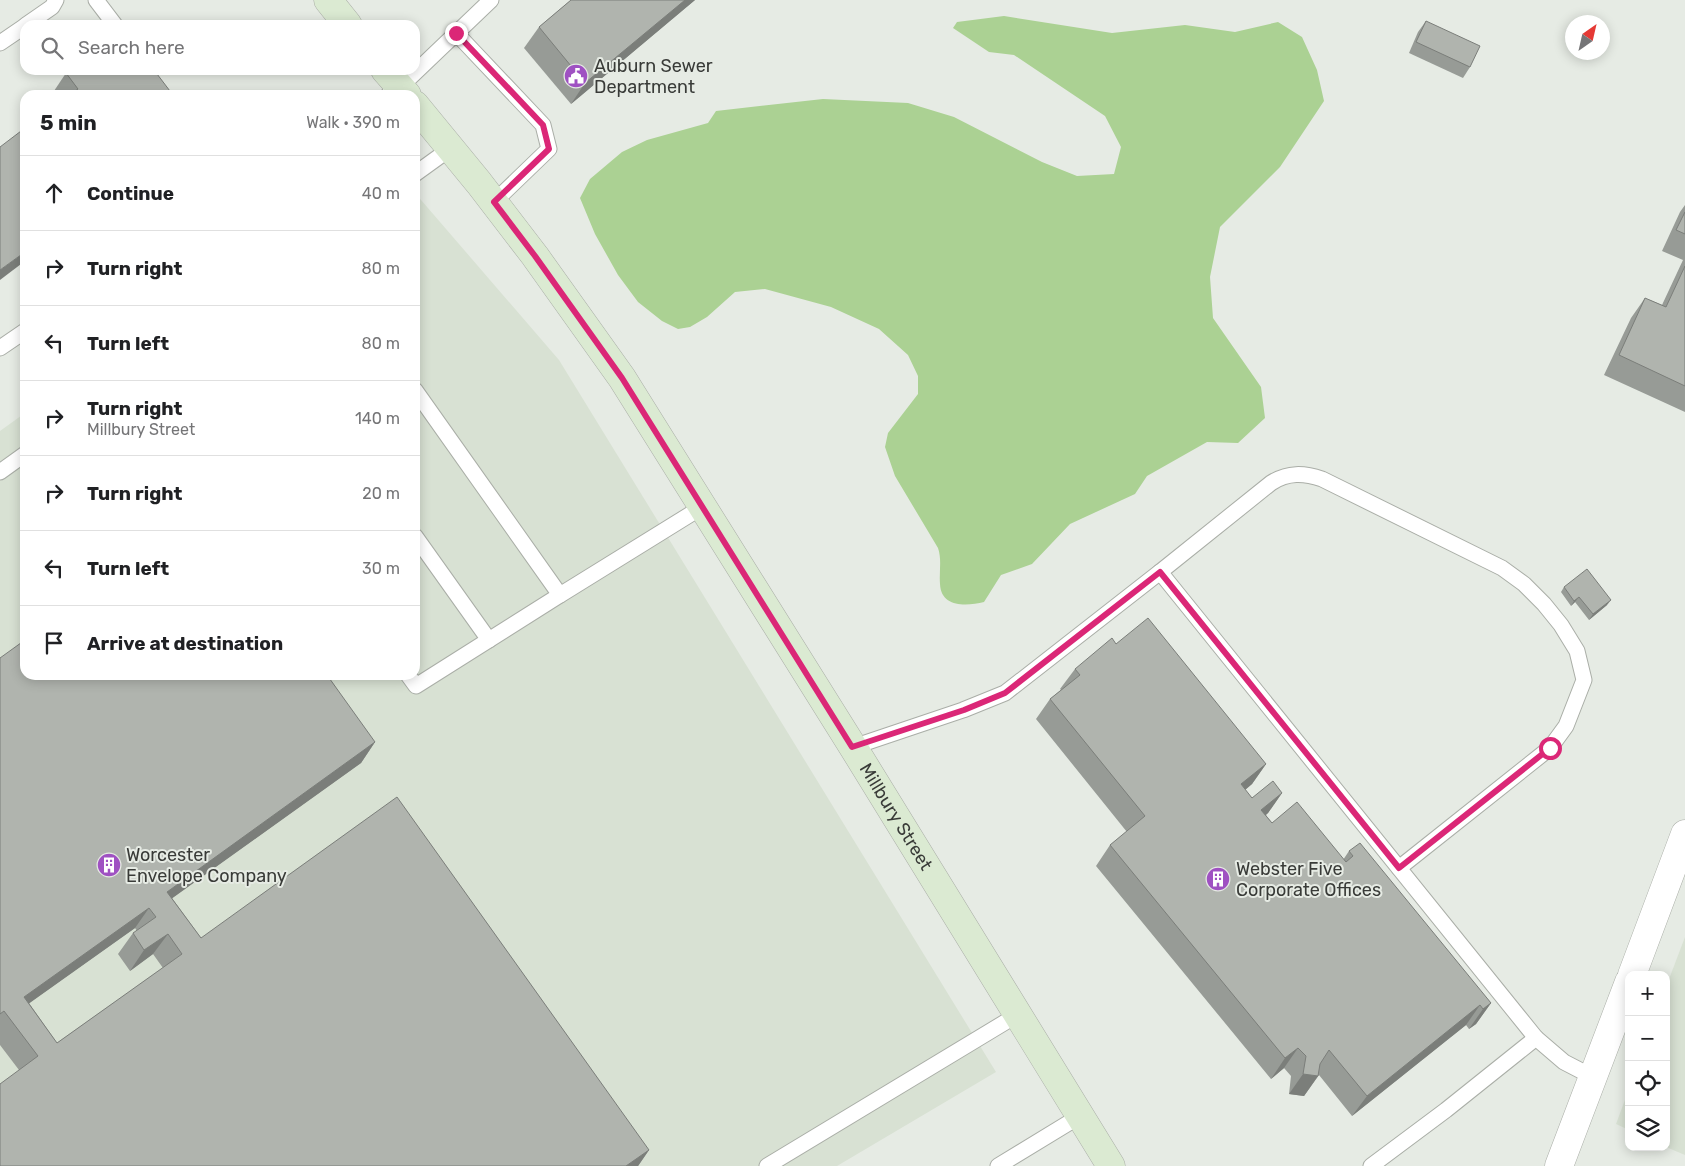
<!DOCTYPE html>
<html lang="en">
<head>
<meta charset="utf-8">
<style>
  body { margin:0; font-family:Rubik,sans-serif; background:#f6f6f6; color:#202124 }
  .controls { position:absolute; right:15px; bottom:15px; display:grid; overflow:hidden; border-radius:10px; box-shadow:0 2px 12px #0003 }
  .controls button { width:45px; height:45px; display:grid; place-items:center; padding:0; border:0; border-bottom:1px solid #e0e0e0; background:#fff; color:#202124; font:25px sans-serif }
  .compass { position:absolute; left:1565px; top:15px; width:45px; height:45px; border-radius:50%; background:#fff; box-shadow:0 2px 12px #0003; rotate:34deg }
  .stop { position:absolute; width:15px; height:15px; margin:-11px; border:4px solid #db2777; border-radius:50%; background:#fff }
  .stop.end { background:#db2777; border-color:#fff; box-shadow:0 1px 5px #0008 }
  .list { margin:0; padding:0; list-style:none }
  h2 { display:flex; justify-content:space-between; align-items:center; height:65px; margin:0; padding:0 20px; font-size:21px }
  h2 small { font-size:16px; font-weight:400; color:#757577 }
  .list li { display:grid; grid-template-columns:32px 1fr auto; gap:15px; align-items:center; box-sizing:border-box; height:75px; padding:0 20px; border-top:1px solid #e0e0e0 }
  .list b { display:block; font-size:19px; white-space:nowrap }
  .list p { margin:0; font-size:16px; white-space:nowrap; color:#757577 }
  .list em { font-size:16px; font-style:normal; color:#757577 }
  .icon { flex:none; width:28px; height:28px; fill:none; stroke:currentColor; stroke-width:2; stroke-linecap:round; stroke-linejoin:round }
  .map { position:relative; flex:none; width:1685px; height:1166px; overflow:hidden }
  .search { position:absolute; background:#fff; box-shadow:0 2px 12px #0003; left:20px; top:20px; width:400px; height:55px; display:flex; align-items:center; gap:12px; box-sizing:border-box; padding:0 18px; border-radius:15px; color:#757577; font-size:19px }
  .panel { position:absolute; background:#fff; box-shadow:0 2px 12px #0003; left:20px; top:90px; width:400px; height:590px; border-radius:15px }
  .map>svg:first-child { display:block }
</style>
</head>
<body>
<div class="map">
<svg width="1685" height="1166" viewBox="0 0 1685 1166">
  <rect width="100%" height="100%" fill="#e6ebe4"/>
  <!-- built -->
  <g fill="#d8e1d3">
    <path d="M415 193 559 360 996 1072 837 1166H0V431L25 413V675H415Z"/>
    <path d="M1685 937V1155L1666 1147V987Z"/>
    <path d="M1629 1089V1130L1616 1124Z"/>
  </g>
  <!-- green -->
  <path fill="#abd193" d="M1004 16 1112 33 1185 25 1235 32 1278 22 1302 37 1317 70 1324 101 1280 167 1220 227 1210 277 1213 318 1261 387 1265 418 1238 443 1207 442 1147 476 1135 494 1070 524 1032 564 1001 575 984 602C967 606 941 608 940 584 939 571 942 560 938 548L895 476 885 447 888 433 918 394V376L908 355 879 329 831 307 765 289 735 292 707 317 690 327 678 329 662 321 638 302 618 275 595 234 580 198 590 179 622 152 647 140 708 123 716 111 823 99 908 103 954 117 1042 162 1077 176 1114 174 1121 147 1105 116 1014 55 989 52 953 28 957 22Z"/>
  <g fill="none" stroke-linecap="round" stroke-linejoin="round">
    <!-- lane casing -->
    <g stroke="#aaaea7" stroke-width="17">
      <g id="lane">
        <path d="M96 0 115 25"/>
        <path d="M26 25 52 7 56 0"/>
        <path d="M456 33 543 125 549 149 494 202"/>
        <path d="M0 43 25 26"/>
        <path d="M388 95 400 87 491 0"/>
        <path d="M415 174 451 148"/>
        <path d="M0 348 25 331"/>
        <path d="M0 472 25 454"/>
        <path d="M415 536 489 640"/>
        <path d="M1160 572 1271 483C1288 472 1304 473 1322 479L1502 568 1524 584 1544 604 1561 625 1577 651 1584 680 1566 726 1550 748 1399 868"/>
        <path d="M560 595 702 507"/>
        <path d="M408 675 416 686 560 595 415 390"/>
        <path d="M853 747 963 710 1005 693 1160 572 1536 1038"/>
        <path d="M767 1166 1017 1015"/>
        <path d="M998 1166 1080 1116"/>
        <path d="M1371 1166 1446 1110 1536 1038 1564 1062 1593 1077"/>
      </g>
    </g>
    <!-- street casing -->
    <g stroke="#aaaea7" stroke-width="29">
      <g id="street">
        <path d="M1632 975 1685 834"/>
        <path d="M1559 1166 1629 982"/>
      </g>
    </g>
    <!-- secondary casing -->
    <g stroke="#aaaea7" stroke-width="29">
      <g id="secondary">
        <path d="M328 0 348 25"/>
        <path d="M385 70 407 95"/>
        <path id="s1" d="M415 105 479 183 535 256 622 378 853 747 1111 1166"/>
      </g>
    </g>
    <!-- lane -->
    <use href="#lane" stroke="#fff" stroke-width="15"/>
    <!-- street -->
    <use href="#street" stroke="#fff" stroke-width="28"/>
    <!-- secondary -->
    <use href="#secondary" stroke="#dbead2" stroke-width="28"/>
  </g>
  <!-- wall -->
  <g fill="#979b96" fill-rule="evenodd">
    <path d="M571 0H695L571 104 524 48 539 27Z"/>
    <path d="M1426 21 1470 67 1463 78 1409 53 1418 32Z"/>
    <path d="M66 73 173 95H53L52 94Z"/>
    <path d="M1685 205V412L1604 375 1631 318 1645 298 1662 305 1683 260 1662 251 1680 212Z"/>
    <path d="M1564 587 1607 605 1589 620 1575 602 1571 606 1561 592Z"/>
    <path d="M1116 644 1266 764 1252 784 1245 790 1252 798 1282 793 1268 813 1266 815 1272 823 1343 860 1349 851 1491 1003 1476 1024 1469 1029 1466 1025 1352 1116 1319 1075 1304 1096 1289 1094 1291 1076 1284 1068 1271 1079 1096 866 1110 845 1127 832 1036 719 1050 699 1061 690 1060 689 1075 669Z"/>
    <path d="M0 658 375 742 361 763 172 898 201 938 649 1150 638 1166H0L19 1070 0 1045ZM135 928 137 931 133 933 118 954 130 971 153 954 163 968 57 1043 29 1003Z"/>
  </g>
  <!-- shaded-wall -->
  <g fill="#7b7e7a">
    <path d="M685 0H695L571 104 585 83Z"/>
    <path d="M25 252V261L0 280V270Z"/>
    <path d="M1579 597 1575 602 1571 606 1574 601Z"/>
    <path d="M1611 600 1607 605 1589 620 1593 614Z"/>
    <path d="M375 742 361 763 153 912 167 892Z"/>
    <path d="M1266 764 1252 784 1227 805 1241 784Z"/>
    <path d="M1282 793 1268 813 1247 830 1261 810Z"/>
    <path d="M149 908 135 928 10 1017 24 997Z"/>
    <path d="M168 934 153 954 130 971 144 950Z"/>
    <path d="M1491 1003 1476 1024 1469 1029 1483 1009Z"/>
    <path d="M1480 1005 1466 1025 1352 1116 1367 1096Z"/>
    <path d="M1298 1048 1284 1068 1271 1079 1285 1058Z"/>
    <path d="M1303 1074 1318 1076 1304 1096 1289 1094Z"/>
    <path d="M649 1150 638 1166H626Z"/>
  </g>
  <!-- building -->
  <g fill="#b0b4ae" stroke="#7b7e7a" fill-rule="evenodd">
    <path d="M571 0H685L585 83 539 27Z"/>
    <path d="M1426 21 1480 46 1470 67 1416 42Z"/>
    <path d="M71 70H154L173 95H70L78 89 66 73Z"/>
    <path d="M25 128V252L0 270V147Z"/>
    <path d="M1685 212V234L1676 230Z"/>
    <path d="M1685 266V386L1619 355 1645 298 1666 307Z"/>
    <path d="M1587 569 1611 600 1593 614 1579 597 1574 601 1564 587Z"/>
    <path d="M1148 618 1266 764 1241 784 1252 798 1273 781 1282 793 1261 810 1272 823 1297 802 1346 862 1353 856 1349 851 1360 843 1491 1003 1483 1009 1480 1005 1367 1096 1329 1050 1320 1064 1318 1076 1303 1074 1306 1056 1298 1048 1285 1058 1110 845 1145 816 1050 699 1080 675 1075 669 1112 638 1116 644Z"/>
    <path d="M25 640V675H327L375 742 167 892 201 938 397 797 649 1150 626 1166H0V1084L38 1056 4 1011 0 1014V658ZM149 908 156 917 133 933 144 950 168 934 182 954 57 1043 24 997Z"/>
  </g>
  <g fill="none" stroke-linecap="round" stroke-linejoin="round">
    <!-- route -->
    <path stroke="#db2777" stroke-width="6" d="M456 33 543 125 549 149 494 202 535 256 622 378 852 747 964 710 1005 693 1160 572 1399 868 1550 748"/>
  </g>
  <!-- icons -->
  <defs>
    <g id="civic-disc" transform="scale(1.25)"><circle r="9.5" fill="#9f51c2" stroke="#e6ebe4"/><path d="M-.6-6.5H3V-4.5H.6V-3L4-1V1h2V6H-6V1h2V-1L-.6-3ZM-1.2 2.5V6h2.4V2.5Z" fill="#fff"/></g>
    <g id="building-disc" transform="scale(1.25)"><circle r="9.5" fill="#9f51c2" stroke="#e6ebe4"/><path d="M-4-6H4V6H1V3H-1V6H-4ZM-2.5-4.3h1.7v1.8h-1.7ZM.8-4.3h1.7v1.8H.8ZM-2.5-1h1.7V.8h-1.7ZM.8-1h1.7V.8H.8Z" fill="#fff"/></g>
  </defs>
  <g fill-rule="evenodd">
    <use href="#civic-disc" x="576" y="76"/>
    <use href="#building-disc" x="109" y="865"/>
    <use href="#building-disc" x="1218" y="879"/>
  </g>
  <g text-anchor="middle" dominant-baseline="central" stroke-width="4" stroke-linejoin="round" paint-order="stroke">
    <!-- poi labels -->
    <g font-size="18" fill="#393b38" stroke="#e6ebe4" text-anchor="start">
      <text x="594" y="66">Auburn Sewer<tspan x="594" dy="21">Department</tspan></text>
      <text x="126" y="855">Worcester<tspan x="126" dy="21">Envelope Company</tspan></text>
      <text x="1236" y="869">Webster Five<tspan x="1236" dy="21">Corporate Offices</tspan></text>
    </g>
    <!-- street labels -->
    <g font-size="18" fill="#393b38" stroke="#e6ebe4">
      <text stroke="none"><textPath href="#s1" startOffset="860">Millbury Street</textPath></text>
    </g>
  </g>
</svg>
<div class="controls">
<button>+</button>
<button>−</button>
<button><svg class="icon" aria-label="locate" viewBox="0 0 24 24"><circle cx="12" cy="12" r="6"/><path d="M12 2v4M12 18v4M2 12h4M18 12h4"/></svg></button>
<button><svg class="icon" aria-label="layers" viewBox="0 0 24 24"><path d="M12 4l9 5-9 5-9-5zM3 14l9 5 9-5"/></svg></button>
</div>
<svg class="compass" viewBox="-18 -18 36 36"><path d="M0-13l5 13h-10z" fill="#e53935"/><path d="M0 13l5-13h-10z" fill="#757577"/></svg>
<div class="stop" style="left:1550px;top:748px"></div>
<div class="stop end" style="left:456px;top:33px"></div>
<div class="search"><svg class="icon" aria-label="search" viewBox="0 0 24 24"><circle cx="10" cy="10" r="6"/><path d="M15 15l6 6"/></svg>Search here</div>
<section class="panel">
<h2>5 min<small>Walk · 390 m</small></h2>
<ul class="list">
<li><svg class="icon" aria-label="ahead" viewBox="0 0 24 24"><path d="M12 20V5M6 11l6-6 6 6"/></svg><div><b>Continue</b></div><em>40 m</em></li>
<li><svg class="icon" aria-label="right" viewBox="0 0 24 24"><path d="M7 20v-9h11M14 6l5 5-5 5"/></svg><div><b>Turn right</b></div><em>80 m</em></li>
<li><svg class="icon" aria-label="left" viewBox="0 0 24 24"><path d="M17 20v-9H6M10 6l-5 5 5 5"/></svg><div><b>Turn left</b></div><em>80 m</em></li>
<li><svg class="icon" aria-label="right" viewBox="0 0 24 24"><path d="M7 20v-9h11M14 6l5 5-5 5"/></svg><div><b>Turn right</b><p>Millbury Street</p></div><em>140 m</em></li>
<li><svg class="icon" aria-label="right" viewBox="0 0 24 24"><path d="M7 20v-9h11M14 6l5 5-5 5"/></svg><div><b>Turn right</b></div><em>20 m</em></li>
<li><svg class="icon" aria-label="left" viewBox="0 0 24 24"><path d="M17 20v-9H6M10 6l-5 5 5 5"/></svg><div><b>Turn left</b></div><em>30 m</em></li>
<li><svg class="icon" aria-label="arrive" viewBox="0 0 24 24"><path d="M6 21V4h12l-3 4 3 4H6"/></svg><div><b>Arrive at destination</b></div></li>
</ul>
</section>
</div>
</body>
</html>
